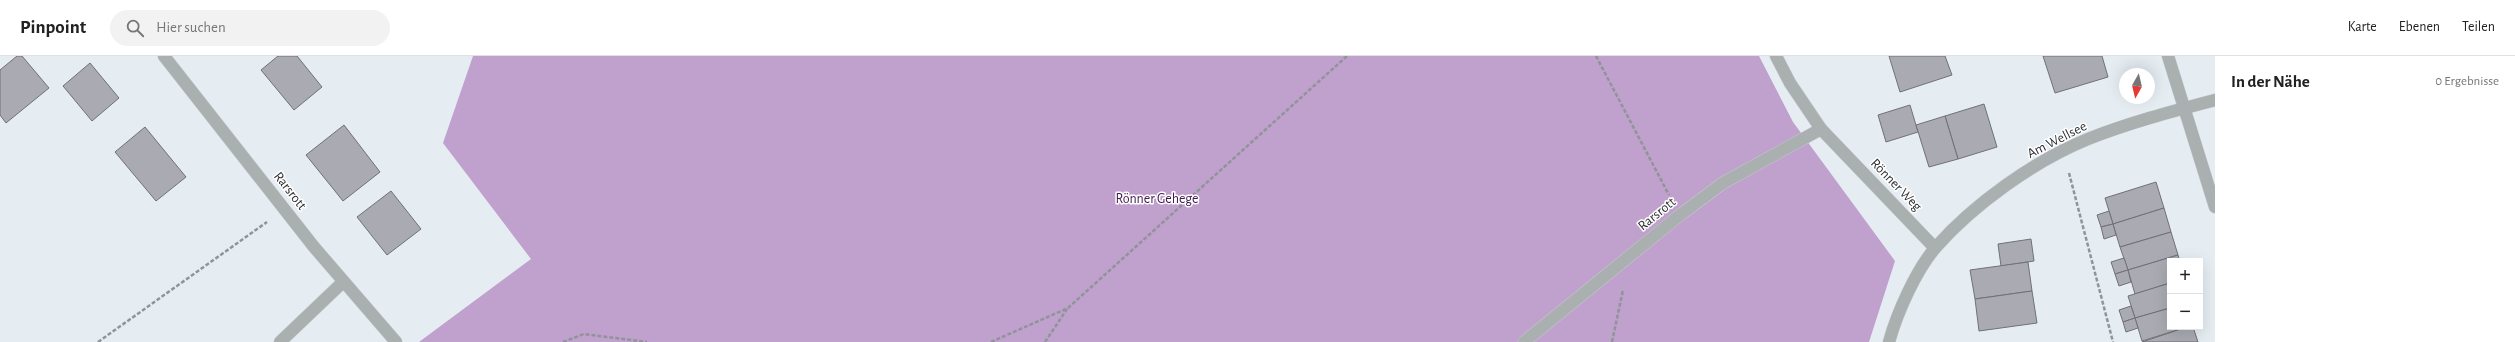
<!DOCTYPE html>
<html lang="de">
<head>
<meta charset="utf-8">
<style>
  body { margin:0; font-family:"Alegreya Sans",sans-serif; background:#f2f2f2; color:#222 }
  .controls { position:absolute; right:12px; bottom:12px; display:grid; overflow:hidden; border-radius:0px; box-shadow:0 4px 16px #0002 }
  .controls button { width:36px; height:36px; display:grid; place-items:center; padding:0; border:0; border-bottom:1px solid #e0e0e0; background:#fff; color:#222; font:20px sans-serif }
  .compass { position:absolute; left:2119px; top:12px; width:36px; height:36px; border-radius:50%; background:#fff; box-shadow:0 4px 16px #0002; rotate:188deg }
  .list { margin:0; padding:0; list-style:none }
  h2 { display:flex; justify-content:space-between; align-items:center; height:52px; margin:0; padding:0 16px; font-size:17px }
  h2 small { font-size:13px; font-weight:400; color:#767676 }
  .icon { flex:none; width:22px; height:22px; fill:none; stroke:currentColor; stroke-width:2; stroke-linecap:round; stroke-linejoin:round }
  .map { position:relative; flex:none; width:2215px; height:286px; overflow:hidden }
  header { display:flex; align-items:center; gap:24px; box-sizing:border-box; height:56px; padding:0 20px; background:#fff; border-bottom:1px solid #e0e0e0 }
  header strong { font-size:19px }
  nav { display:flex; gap:22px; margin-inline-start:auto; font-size:14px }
  .search { width:280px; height:36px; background:#f2f2f2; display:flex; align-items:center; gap:10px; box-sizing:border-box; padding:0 14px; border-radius:22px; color:#767676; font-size:15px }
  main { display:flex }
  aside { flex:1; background:#fff }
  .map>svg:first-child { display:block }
</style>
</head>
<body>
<header>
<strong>Pinpoint</strong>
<div class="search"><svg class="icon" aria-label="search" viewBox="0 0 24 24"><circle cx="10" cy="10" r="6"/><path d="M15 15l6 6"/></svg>Hier suchen</div>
<nav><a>Karte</a><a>Ebenen</a><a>Teilen</a></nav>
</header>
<main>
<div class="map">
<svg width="2215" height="286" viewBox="0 0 2215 286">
  <rect width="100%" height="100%" fill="#e5ecf2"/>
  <!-- forest -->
  <path fill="#c0a0cd" d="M473 0H1759L1793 66 1895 205 1869 286H419L531 203 443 87Z"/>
  <!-- building -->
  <g fill="#aaabb2" stroke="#707178">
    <path d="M17 0H22L49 32 6 67 0 59V14Z"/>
    <path d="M278 0H297L322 31 294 54 261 14Z"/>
    <path d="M1889 0H1945L1952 19 1900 36Z"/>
    <path d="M2043 0H2102L2108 21 2055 37Z"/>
    <path d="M90 7 119 42 92 65 63 30Z"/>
    <path d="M1984 48 1997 91 1958 103 1945 60Z"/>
    <path d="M1910 49 1918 76 1886 86 1878 59Z"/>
    <path d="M1945 60 1958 103 1929 111 1916 69Z"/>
    <path d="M344 69 380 116 343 145 306 99Z"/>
    <path d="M145 71 186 121 156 145 115 96Z"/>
    <path d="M2156 126 2164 152 2113 168 2105 142Z"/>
    <path d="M391 135 421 173 387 199 357 161Z"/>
    <path d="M2164 152 2171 176 2120 191 2113 168Z"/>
    <path d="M2109 155 2113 168 2101 171 2097 159Z"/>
    <path d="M2113 168 2116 179 2104 183 2101 171Z"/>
    <path d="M2171 176 2178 199 2128 214 2120 191Z"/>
    <path d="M2031 183 2034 205 2001 210 1998 188Z"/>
    <path d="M2178 199 2180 205H2170V227L2135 238 2128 214Z"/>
    <path d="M2124 202 2128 214 2115 218 2111 206Z"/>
    <path d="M2028 206 2032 235 1975 243 1970 214Z"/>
    <path d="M2128 214 2131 226 2119 230 2115 218Z"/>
    <path d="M2170 227V252L2135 262 2128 240Z"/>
    <path d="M2032 235 2037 267 1979 275 1975 243Z"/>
    <path d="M2131 250 2135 262 2123 266 2119 254Z"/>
    <path d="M2170 252V271H2187L2142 285 2135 262Z"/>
    <path d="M2135 262 2138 272 2126 276 2123 266Z"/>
    <path d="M2187 271H2193L2198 286H2142Z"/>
  </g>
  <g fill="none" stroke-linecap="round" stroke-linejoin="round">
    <!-- service casing -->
    <g stroke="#c4cacf" stroke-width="13">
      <path id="service" d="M280 286 343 226"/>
    </g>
    <!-- minor casing -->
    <g stroke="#c4cacf" stroke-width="13">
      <g id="minor">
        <path d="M164 0 314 191 396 286"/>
        <path d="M1776 0 1790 27 1821 73 1935 192"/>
        <path d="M2168 0 2215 151"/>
        <path d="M1524 286 1680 159 1723 127 1821 73"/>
        <path d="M1889 286C1897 257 1916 214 1936 191 1974 148 2034 105 2088 83 2128 67 2173 55 2215 44"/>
      </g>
    </g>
    <!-- path -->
    <g stroke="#909499" stroke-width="2.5" stroke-dasharray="4 2" stroke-linecap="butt">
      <path d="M1596 0 1669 139"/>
      <path d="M2069 117 2113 286"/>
      <path d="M98 286 267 166"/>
      <path d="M563 286 584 278 647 286"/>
      <path d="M991 286 1068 252 1347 0"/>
      <path d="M1045 286 1067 253"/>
      <path d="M1612 286 1623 234"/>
    </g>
    <!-- service -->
    <use href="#service" stroke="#aaafb0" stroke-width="12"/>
    <!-- minor -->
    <use href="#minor" stroke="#aaafb0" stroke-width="12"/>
  </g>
  <g text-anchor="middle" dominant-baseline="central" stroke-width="3" stroke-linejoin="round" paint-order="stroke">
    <!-- street labels -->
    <g font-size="14" fill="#2c2e31" stroke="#fff">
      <text transform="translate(2057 84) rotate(-27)">Am Wellsee</text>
      <text transform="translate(1896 129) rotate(46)">Rönner Weg</text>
      <text transform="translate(290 135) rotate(52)">Rarsrott</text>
      <text transform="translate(1657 158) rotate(-39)">Rarsrott</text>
    </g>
    <!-- park labels -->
    <g font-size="14" fill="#421950" stroke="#fff">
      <text x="1157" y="143">Rönner Gehege</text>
    </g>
  </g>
</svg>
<div class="controls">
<button>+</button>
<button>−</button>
</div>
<svg class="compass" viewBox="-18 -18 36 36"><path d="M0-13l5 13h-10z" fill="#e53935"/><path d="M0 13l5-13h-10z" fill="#767676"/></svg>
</div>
<aside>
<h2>In der Nähe<small>0 Ergebnisse</small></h2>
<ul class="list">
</ul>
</aside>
</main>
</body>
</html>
